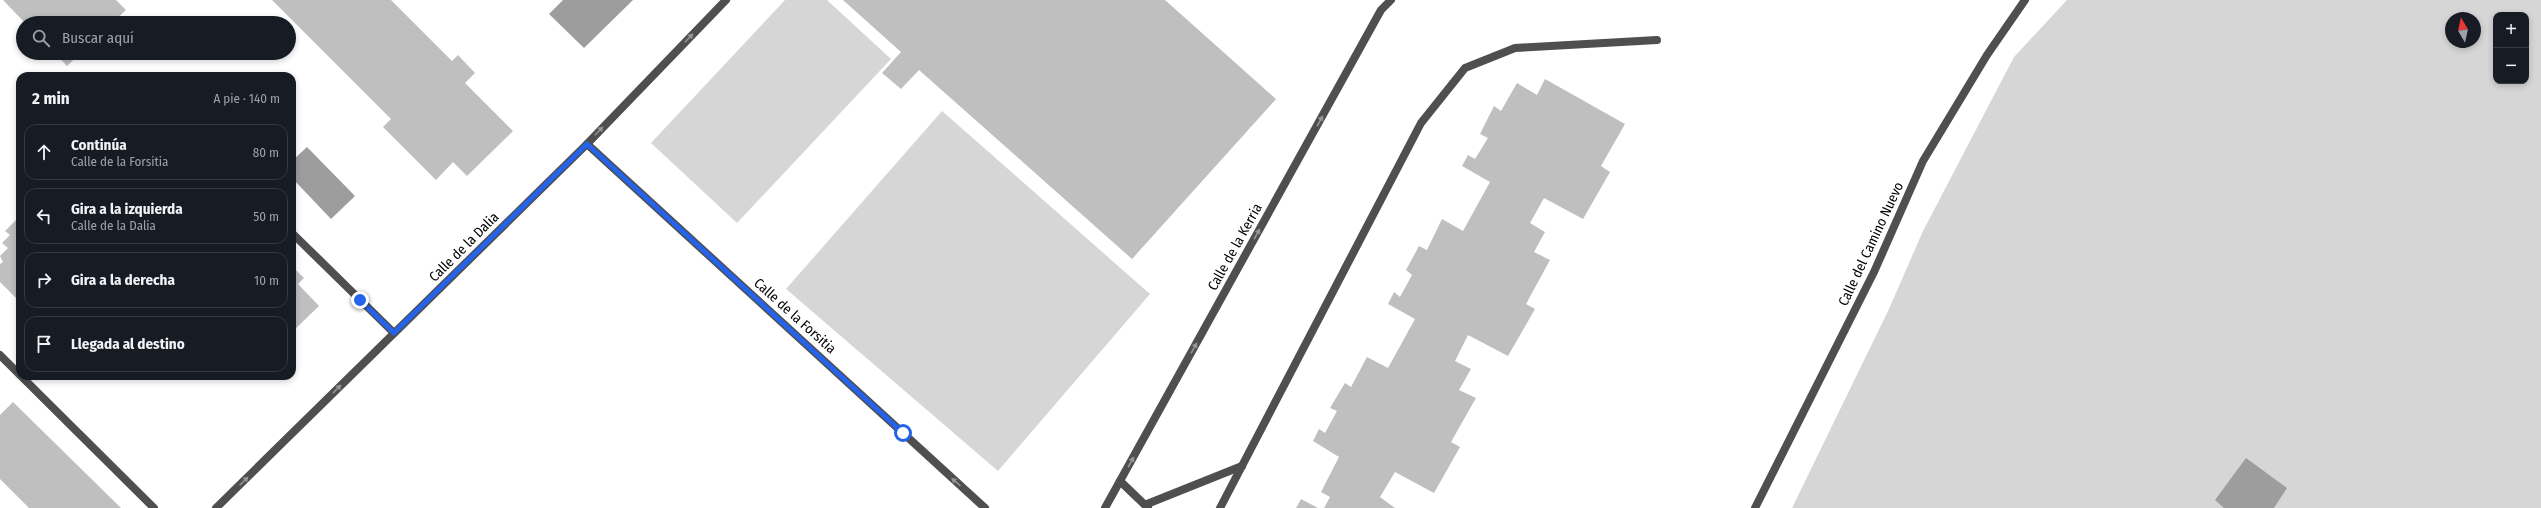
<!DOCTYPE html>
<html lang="es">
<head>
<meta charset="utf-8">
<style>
  body { margin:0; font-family:"Fira Sans Condensed",sans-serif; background:#20242c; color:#f1f3f6 }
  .controls { position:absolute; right:12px; top:12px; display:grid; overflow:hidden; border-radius:8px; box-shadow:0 2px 6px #0003 }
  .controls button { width:36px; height:36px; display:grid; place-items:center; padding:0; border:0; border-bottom:1px solid #363941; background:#171b24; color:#f1f3f6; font:20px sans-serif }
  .compass { position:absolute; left:2445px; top:12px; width:36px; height:36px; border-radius:50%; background:#171b24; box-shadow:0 2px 6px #0003; rotate:351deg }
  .stop { position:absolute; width:12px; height:12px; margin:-9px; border:3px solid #2563eb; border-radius:50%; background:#fff }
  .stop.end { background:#2563eb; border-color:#fff; box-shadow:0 1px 4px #0008 }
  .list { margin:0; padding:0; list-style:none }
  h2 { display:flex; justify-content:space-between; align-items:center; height:52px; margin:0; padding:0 16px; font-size:17px }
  h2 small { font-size:13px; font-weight:400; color:#9ea1a6 }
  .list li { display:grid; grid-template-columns:26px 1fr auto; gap:12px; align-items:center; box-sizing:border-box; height:56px; margin:0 8px 8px; padding:0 8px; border:1px solid #363941; border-radius:12px }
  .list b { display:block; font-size:15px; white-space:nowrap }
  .list p { margin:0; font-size:13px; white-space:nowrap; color:#9ea1a6 }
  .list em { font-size:13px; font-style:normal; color:#9ea1a6 }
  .icon { flex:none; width:22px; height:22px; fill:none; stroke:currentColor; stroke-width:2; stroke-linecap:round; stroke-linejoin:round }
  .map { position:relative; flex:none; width:2541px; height:508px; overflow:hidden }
  .search { position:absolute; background:#171b24; box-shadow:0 2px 6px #0003; left:16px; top:16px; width:280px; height:44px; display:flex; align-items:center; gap:10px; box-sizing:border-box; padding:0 14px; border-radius:22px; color:#9ea1a6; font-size:15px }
  .panel { position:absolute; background:#171b24; box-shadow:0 2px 6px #0003; left:16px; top:72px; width:280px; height:308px; border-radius:12px }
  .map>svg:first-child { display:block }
</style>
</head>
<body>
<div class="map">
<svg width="2541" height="508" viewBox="0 0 2541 508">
  <rect width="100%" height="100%" fill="#fff"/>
  <!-- green -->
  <g fill="#d6d6d6" fill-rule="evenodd">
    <path d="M785 0H827L891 59 737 223 651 143Z"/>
    <path d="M2067 0H2541V508H1792L1889 309 1923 231 2014 57ZM2496 15H2526V81H2496ZM2451 18H2475V42H2451Z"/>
    <path d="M942 111 1150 294 998 471 786 289Z"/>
  </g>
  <!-- water -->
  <g fill="#9d9d9d">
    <path d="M563 0H633L584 48 549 14Z"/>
    <path d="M307 147 355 196 331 219 292 178V161Z"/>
    <path d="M2246 458 2287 488 2274 508H2224L2215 500Z"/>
  </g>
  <!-- building -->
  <g fill="#bfbfbf">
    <path d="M3 0H116L126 10 112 23H25Z"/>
    <path d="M272 0H391L452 61 458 55 475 73 465 83 513 131 467 176 453 162 436 180 383 127 391 119Z"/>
    <path d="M843 0H1165L1276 99 1132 259 919 70 901 89 882 73 901 52Z"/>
    <path d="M55 53H81L67 66Z"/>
    <path d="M1545 79 1625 124 1601 166 1610 172 1583 219 1544 198 1530 223 1545 232 1534 252 1550 260 1526 304 1535 309 1508 356 1468 335 1455 361 1471 369 1459 390 1476 398 1451 442 1460 447 1434 493 1395 472 1380 497 1395 508H1324L1330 497 1321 492 1339 457 1313 441 1319 429 1325 433 1337 411 1330 408 1345 383 1351 387 1367 357 1388 368 1415 319 1388 304 1394 292 1400 297 1412 275 1406 270 1419 246 1427 250 1442 219 1463 231 1490 182 1462 166 1468 155 1475 159 1488 138 1480 134 1494 106 1501 111 1517 83 1537 95Z"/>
    <path d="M20 216V302L0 282V264L3 262 0 256 8 248 2 243 10 235 5 231Z"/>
    <path d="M292 266 304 278 298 284 319 306 292 332Z"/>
    <path d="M13 402 121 508H29L0 479V415Z"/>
    <path d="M1301 499 1318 508H1296Z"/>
  </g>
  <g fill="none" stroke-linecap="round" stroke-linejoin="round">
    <!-- street -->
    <g stroke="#4f4f4f" stroke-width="8">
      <path d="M587 144 985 508"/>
      <path d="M292 233 394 333"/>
      <path d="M0 355 20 375"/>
      <path d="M21 376 154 508"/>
      <path d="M1120 481 1148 508"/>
      <path d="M1147 504 1242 466"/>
      <path d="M216 508 587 144 726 0"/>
      <path d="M1105 508 1381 10 1391 0"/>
      <path d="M1220 508 1421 123 1465 68 1515 48 1657 40"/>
      <path d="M1755 508 1874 272 1923 161 1987 55 2025 0"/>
    </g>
  </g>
  <!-- one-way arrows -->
  <defs><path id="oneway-solid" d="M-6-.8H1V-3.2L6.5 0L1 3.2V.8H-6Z"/></defs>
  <g fill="#959595">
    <use href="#oneway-solid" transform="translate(689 38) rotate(-46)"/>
    <use href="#oneway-solid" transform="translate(1320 121) rotate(-61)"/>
    <use href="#oneway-solid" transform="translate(599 131) rotate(-46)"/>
    <use href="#oneway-solid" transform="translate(1257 234) rotate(-61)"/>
    <use href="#oneway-solid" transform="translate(1194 348) rotate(-61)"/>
    <use href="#oneway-solid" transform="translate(337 389) rotate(-45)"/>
    <use href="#oneway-solid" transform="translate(1131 462) rotate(-61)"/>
    <use href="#oneway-solid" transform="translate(244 481) rotate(-45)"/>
    <use href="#oneway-solid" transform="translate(956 482) rotate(-138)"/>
  </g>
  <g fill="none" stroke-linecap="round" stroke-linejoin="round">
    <!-- route -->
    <path stroke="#2563eb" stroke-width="5" d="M360 300 394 333 587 144 903 433"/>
  </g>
  <g text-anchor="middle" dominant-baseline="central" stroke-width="3" stroke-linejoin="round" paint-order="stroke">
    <!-- street labels -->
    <g font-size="14" fill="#000" stroke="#fff">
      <text transform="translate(1871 244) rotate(-65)">Calle del Camino Nuevo</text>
      <text transform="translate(464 247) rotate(-45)">Calle de la Dalia</text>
      <text transform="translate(1235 247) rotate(-61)">Calle de la Kerria</text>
      <text transform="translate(795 316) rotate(42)">Calle de la Forsitia</text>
    </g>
  </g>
</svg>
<div class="controls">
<button>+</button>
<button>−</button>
</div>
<svg class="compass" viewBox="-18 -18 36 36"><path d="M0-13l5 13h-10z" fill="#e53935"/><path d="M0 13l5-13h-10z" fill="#9ea1a6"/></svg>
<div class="stop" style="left:903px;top:433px"></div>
<div class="stop end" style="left:360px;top:300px"></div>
<div class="search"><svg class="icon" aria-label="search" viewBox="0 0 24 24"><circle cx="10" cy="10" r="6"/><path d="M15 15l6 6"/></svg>Buscar aquí</div>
<section class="panel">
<h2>2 min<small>A pie · 140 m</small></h2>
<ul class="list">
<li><svg class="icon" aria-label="ahead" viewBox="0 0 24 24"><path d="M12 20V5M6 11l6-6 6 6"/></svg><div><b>Continúa</b><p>Calle de la Forsitia</p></div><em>80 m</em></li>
<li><svg class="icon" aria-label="left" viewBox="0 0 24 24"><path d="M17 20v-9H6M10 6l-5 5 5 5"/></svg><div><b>Gira a la izquierda</b><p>Calle de la Dalia</p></div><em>50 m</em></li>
<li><svg class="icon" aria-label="right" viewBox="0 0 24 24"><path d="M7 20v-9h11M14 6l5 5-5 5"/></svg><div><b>Gira a la derecha</b></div><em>10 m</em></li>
<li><svg class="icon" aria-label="arrive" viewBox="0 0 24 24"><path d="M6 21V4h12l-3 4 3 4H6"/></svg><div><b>Llegada al destino</b></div></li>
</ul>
</section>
</div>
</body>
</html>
